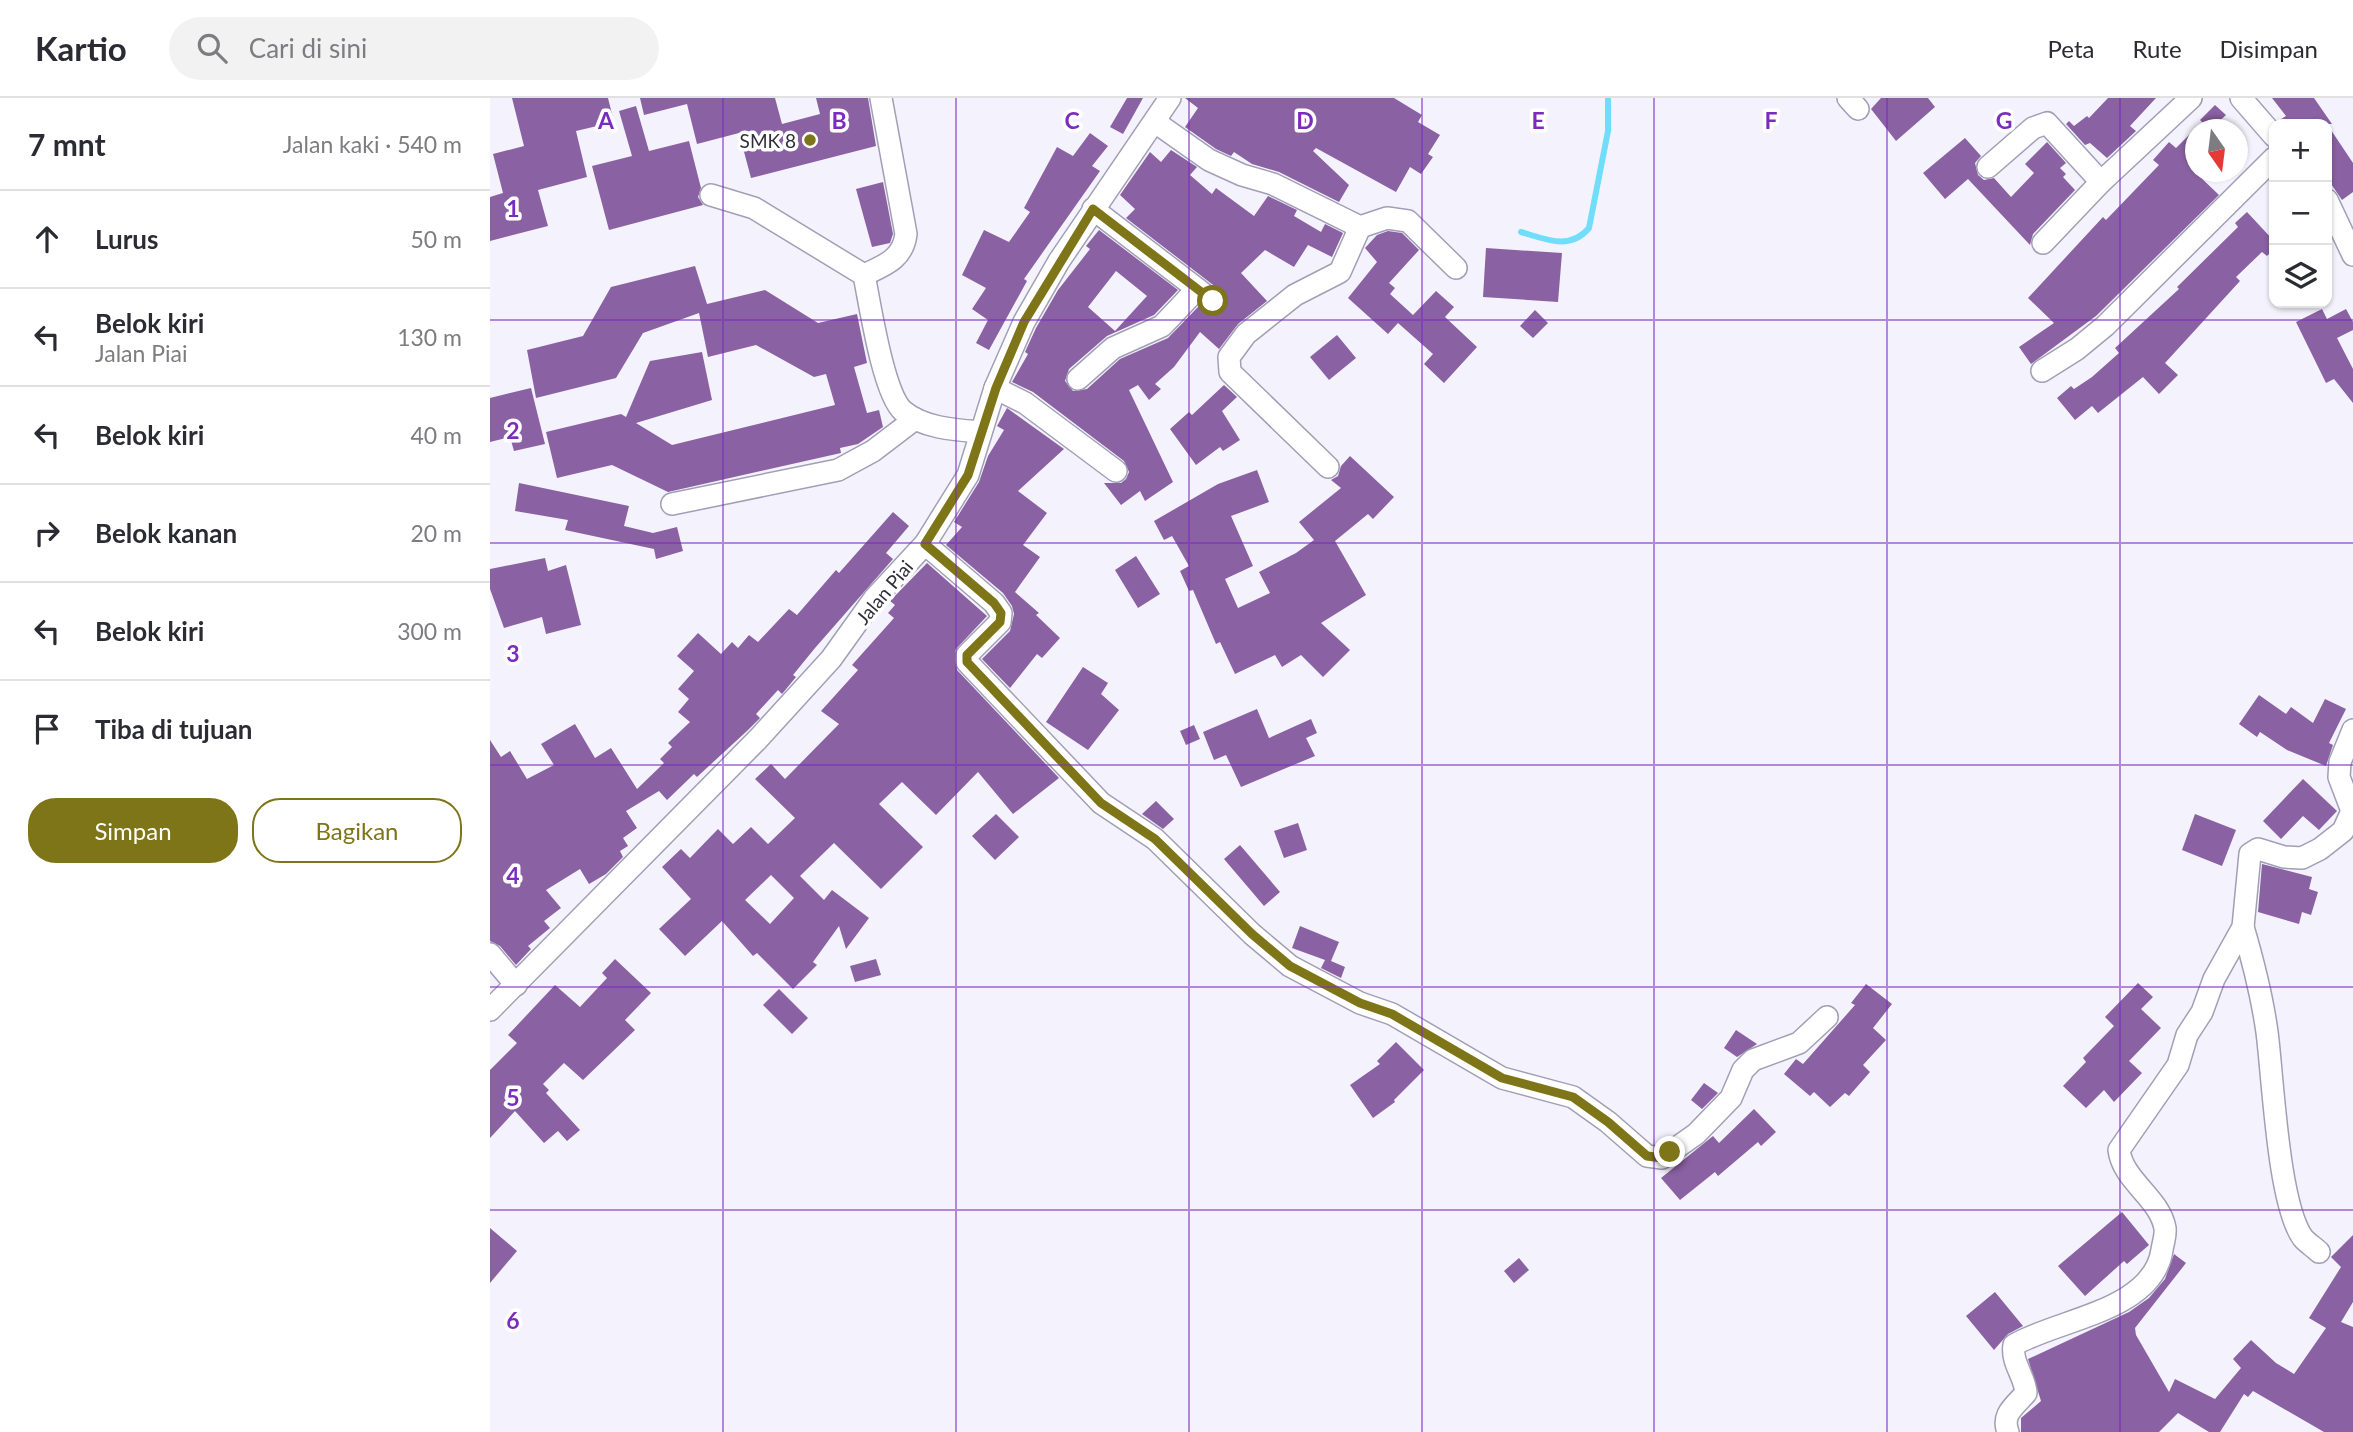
<!DOCTYPE html>
<html lang="id">
<head>
<meta charset="utf-8">
<style>
  body { margin:0; font-family:Lato,sans-serif; background:#f2f2f3; color:#2b2b33 }
  .controls { position:absolute; right:21px; top:21px; display:grid; overflow:hidden; border-radius:14px; box-shadow:0 2px 5px #0004 }
  .controls button { width:63px; height:63px; display:grid; place-items:center; padding:0; border:0; border-bottom:2px solid #e1e1e2; background:#fff; color:#2b2b33; font:35px sans-serif }
  .compass { position:absolute; left:1695px; top:21px; width:63px; height:63px; border-radius:50%; background:#fff; box-shadow:0 2px 5px #0004; rotate:166deg }
  .stop { position:absolute; width:21px; height:21px; margin:-16px; border:5px solid #7e7518; border-radius:50%; background:#fff }
  .stop.end { background:#7e7518; border-color:#fff; box-shadow:0 2px 7px #0008 }
  .list { margin:0; padding:0; list-style:none }
  h2 { display:flex; justify-content:space-between; align-items:center; height:91px; margin:0; padding:0 28px; font-size:30px }
  h2 small { font-size:23px; font-weight:400; color:#7c7c81 }
  .list li { display:grid; grid-template-columns:46px 1fr auto; gap:21px; align-items:center; box-sizing:border-box; height:98px; padding:0 28px; border-top:2px solid #e1e1e2 }
  .list b { display:block; font-size:26px; white-space:nowrap }
  .list p { margin:0; font-size:23px; white-space:nowrap; color:#7c7c81 }
  .list em { font-size:23px; font-style:normal; color:#7c7c81 }
  .actions { display:flex; gap:14px; padding:21px 28px }
  .actions a { flex:1; padding:16px 0; border:2px solid #7e7518; border-radius:28px; text-align:center; font-size:24px; color:#7e7518 }
  .actions .main { background:#7e7518; color:#fff }
  .icon { flex:none; width:38px; height:38px; fill:none; stroke:currentColor; stroke-width:2; stroke-linecap:round; stroke-linejoin:round }
  .map { position:relative; flex:none; width:1863px; height:1334px; overflow:hidden }
  header { display:flex; align-items:center; gap:42px; box-sizing:border-box; height:98px; padding:0 35px; background:#fff; border-bottom:2px solid #e1e1e2 }
  header strong { font-size:33px }
  nav { display:flex; gap:38px; margin-inline-start:auto; font-size:24px }
  .search { width:490px; height:63px; background:#f2f2f3; display:flex; align-items:center; gap:18px; box-sizing:border-box; padding:0 24px; border-radius:38px; color:#7c7c81; font-size:26px }
  main { display:flex }
  aside { flex:1; background:#fff }
  .map>svg:first-child { display:block }
</style>
</head>
<body>
<header>
<strong>Kartio</strong>
<div class="search"><svg class="icon" aria-label="search" viewBox="0 0 24 24"><circle cx="10" cy="10" r="6"/><path d="M15 15l6 6"/></svg>Cari di sini</div>
<nav><a>Peta</a><a>Rute</a><a>Disimpan</a></nav>
</header>
<main>
<aside>
<h2>7 mnt<small>Jalan kaki · 540 m</small></h2>
<ul class="list">
<li><svg class="icon" aria-label="ahead" viewBox="0 0 24 24"><path d="M12 20V5M6 11l6-6 6 6"/></svg><div><b>Lurus</b></div><em>50 m</em></li>
<li><svg class="icon" aria-label="left" viewBox="0 0 24 24"><path d="M17 20v-9H6M10 6l-5 5 5 5"/></svg><div><b>Belok kiri</b><p>Jalan Piai</p></div><em>130 m</em></li>
<li><svg class="icon" aria-label="left" viewBox="0 0 24 24"><path d="M17 20v-9H6M10 6l-5 5 5 5"/></svg><div><b>Belok kiri</b></div><em>40 m</em></li>
<li><svg class="icon" aria-label="right" viewBox="0 0 24 24"><path d="M7 20v-9h11M14 6l5 5-5 5"/></svg><div><b>Belok kanan</b></div><em>20 m</em></li>
<li><svg class="icon" aria-label="left" viewBox="0 0 24 24"><path d="M17 20v-9H6M10 6l-5 5 5 5"/></svg><div><b>Belok kiri</b></div><em>300 m</em></li>
<li><svg class="icon" aria-label="arrive" viewBox="0 0 24 24"><path d="M6 21V4h12l-3 4 3 4H6"/></svg><div><b>Tiba di tujuan</b></div></li>
</ul>
<div class="actions"><a class="main">Simpan</a><a>Bagikan</a></div>
</aside>
<div class="map">
<svg width="1863" height="1334" viewBox="0 0 1863 1334">
  <rect width="100%" height="100%" fill="#f4f3fd"/>
  <g fill="none" stroke-linecap="round" stroke-linejoin="round">
    <!-- stream -->
    <path stroke="#70ddfa" stroke-width="6" d="M1031 134C1055 141 1080 153 1099 130L1118 33V0"/>
  </g>
  <!-- building -->
  <g fill="#8a61a2" fill-rule="evenodd">
    <path d="M22 0H118L124 24 86 33 97 79 48 92 58 128 0 143V99L13 95 3 56 34 48Z"/>
    <path d="M150 0H285L292 26 330 16 326 0H378L386 48 261 80 249 35 207 46 197 6 154 17Z"/>
    <path d="M637 0H653L633 36 620 29Z"/>
    <path d="M695 0H904L932 17 928 24 950 37 938 56 943 59 931 76 920 69 906 94 826 50 823 53 859 87 849 104 789 74 762 66 744 54 741 58 726 51 695 29 708 10Z"/>
    <path d="M1391 0H1438L1445 9 1406 43 1381 11Z"/>
    <path d="M1618 0H1666L1640 28 1646 33 1617 60 1600 45 1595 47 1576 26 1579 23 1584 28 1597 18 1599 20Z"/>
    <path d="M1782 0H1824L1842 26H1837L1863 65V94L1852 102 1837 80V26H1791L1788 23 1796 18Z"/>
    <path d="M1725 7 1736 17 1720 32 1710 22Z"/>
    <path d="M146 8 159 53 199 43 211 90 208 99 213 107 119 132 102 68 142 58 129 13Z"/>
    <path d="M1705 31V74L1729 97 1606 218 1541 266 1529 249 1564 225 1538 200 1613 119 1616 122 1669 67 1663 62 1679 44 1686 50Z"/>
    <path d="M600 35 618 48 602 68 610 73 534 181 537 183 499 252 486 245 498 222 482 211 496 190 472 177 494 132 519 144 540 114 534 110 567 49 583 58Z"/>
    <path d="M1475 40 1491 58 1485 65 1488 77 1494 82 1504 80 1521 99 1544 75 1535 66 1557 44 1576 65 1570 70 1576 76 1573 79 1585 92 1543 136 1540 147 1478 81 1455 101 1433 75Z"/>
    <path d="M681 52 707 69 700 77 722 96 726 90 764 118 778 98 807 112 804 118 831 134 835 126 853 135 842 159 818 147 804 169 775 152 751 175 777 203 748 226 729 251 710 234 684 269 665 286 671 291 659 302 648 287 639 292 683 384 655 403 650 393 631 407 614 385H631L636 381 639 374 634 363 543 294 522 284 538 256 535 254 546 230 568 192 600 151 596 148 609 132 688 192 664 217 617 238 579 271 575 283 583 293 597 291 630 261 678 240 709 208 722 216 734 210 735 199 731 193 636 120 645 111 630 97 660 54 671 64ZM626 173 657 198 625 233 598 209Z"/>
    <path d="M393 84 403 136 400 145 382 149 366 91Z"/>
    <path d="M1757 114 1784 143V151L1777 158 1772 154 1746 179 1750 183 1675 265 1688 277 1669 296 1653 279 1608 315 1602 308 1585 322 1567 300 1581 288 1584 291 1602 279 1629 255 1625 250 1689 191 1687 189 1748 129 1745 125Z"/>
    <path d="M898 133 912 135 929 152 899 185 905 190 900 196 923 217 946 193 964 209 955 219 987 249 954 285 934 266 943 256 908 225 898 236 858 200 887 164 875 150 887 137Z"/>
    <path d="M996 150 1072 155 1068 204 993 199Z"/>
    <path d="M205 168 217 206 275 192 328 225 367 216 377 265 364 269 377 315 389 312 393 329 368 346 350 350 351 355 178 394 122 367 67 380 56 334 131 316 136 319 160 263 212 254 222 302 146 325 182 347 345 307 336 276 324 279 266 247 218 259 209 215 153 235 126 280 46 300 37 252 93 238 121 189Z"/>
    <path d="M1832 211 1837 221 1856 211 1863 224V232L1847 240 1863 271V305L1844 281 1836 285 1806 224Z"/>
    <path d="M1045 212 1058 225 1043 240 1030 228Z"/>
    <path d="M847 237 866 260 839 282 820 259Z"/>
    <path d="M734 287 747 299 732 313 750 342 733 353 730 349 706 367 680 331 699 314 702 317Z"/>
    <path d="M41 290 55 346 24 353 20 339 0 344V300Z"/>
    <path d="M517 310 574 351 528 393 557 415 533 447 550 459 525 494 549 515 546 517 570 540 552 560 547 556 520 590 492 561 520 533 524 516 522 508 513 495 456 447 472 429 464 424 489 384 498 358 514 332 507 328Z"/>
    <path d="M860 358 904 399 883 421 878 416 845 443 876 497 831 525 860 552 833 579 811 557 792 569 785 557 745 576 730 544 726 546 703 492 699 493 690 473 699 468 682 438 674 442 664 423 728 386 767 372 779 404 741 418 763 468 735 481 748 510 780 495 769 474 806 455 824 442 809 424 851 390 841 382 848 378 851 368Z"/>
    <path d="M29 385 139 408 134 428 163 435 187 429 193 453 166 461 164 451 75 432 78 422 25 413Z"/>
    <path d="M403 414 419 428 396 455 403 461 325 550 303 577 306 579 292 596 288 592 266 616 270 620 258 632 207 679 204 676 177 702 169 693 136 713 147 730 133 740 138 748 130 753 133 759 116 776 99 786 90 771 56 792 71 810 54 823 60 830 38 848 41 851 26 867 10 848 0 843V642L11 659 20 653 37 681 64 667 51 646 85 626 105 660 121 650 147 691 174 665 170 661 182 649 178 645 200 624 188 614 199 601 188 591 204 573 187 558 208 535 231 556 242 544 248 550 259 537 268 544 299 511 307 517 346 472 349 475Z"/>
    <path d="M646 458 670 496 648 510 625 472Z"/>
    <path d="M55 460 58 473 76 467 91 527 56 536 52 519 14 530 0 491V471Z"/>
    <path d="M437 465 497 518 465 552 467 572 569 680 523 716 488 674 446 717 412 684 389 706 433 749 391 791 344 745 310 778 334 802 342 792 379 820 356 851 349 828 323 864 327 867 303 891 267 855 263 858 232 823 195 858 169 831 201 801 172 769 191 751 200 760 228 731 243 746 261 729 278 746 305 720 265 681 281 666 295 681 349 626 331 613 368 572 362 567 404 520 398 515 405 507 400 503ZM281 777 304 800 280 826 255 802Z"/>
    <path d="M593 569 618 585 611 596 629 612 598 652 556 624Z"/>
    <path d="M1769 597 1796 616 1801 609 1823 625 1835 601 1856 611 1839 645 1843 647 1836 668 1797 652 1770 634 1767 639 1749 626Z"/>
    <path d="M767 611 779 640 821 621 827 635 816 640 825 658 751 689 736 657 724 662 713 634Z"/>
    <path d="M704 627 710 641 696 647 690 633Z"/>
    <path d="M1813 681 1847 713 1829 732 1813 718 1791 741 1773 723Z"/>
    <path d="M666 703 684 721 673 731 652 716Z"/>
    <path d="M506 716 529 739 505 762 482 738Z"/>
    <path d="M1705 716 1746 732 1732 768 1692 752Z"/>
    <path d="M808 725 817 752 794 760 784 733Z"/>
    <path d="M750 747 790 794 774 808 734 761Z"/>
    <path d="M1772 766 1822 779 1819 791 1828 794 1821 817 1812 814 1809 826 1768 814Z"/>
    <path d="M810 828 849 844 841 863 855 869 851 880 831 870 835 862 802 850Z"/>
    <path d="M125 861 161 895 135 922 145 932 93 982 74 965 53 986 59 992 56 995 90 1032 77 1043 68 1033 54 1045 25 1013 0 1040V972L27 945 18 937 65 887 90 909 117 880 112 875Z"/>
    <path d="M386 861 391 877 365 884 360 868Z"/>
    <path d="M1648 885 1663 899 1651 911 1671 930 1639 963 1652 975 1624 1004 1614 992 1596 1010 1573 988 1596 964 1593 960 1624 928 1615 919Z"/>
    <path d="M1376 886 1402 906 1383 930 1396 942 1373 967 1380 974 1359 998 1355 995 1340 1009 1324 994 1320 998 1294 976 1306 961 1313 966 1365 907 1361 905Z"/>
    <path d="M289 891 318 920 302 936 273 907Z"/>
    <path d="M1246 932 1267 946 1247 959 1234 950Z"/>
    <path d="M906 944 934 972 904 1002 905 1004 883 1020 860 987 890 966 887 963Z"/>
    <path d="M1214 985 1228 995 1212 1011 1201 1002Z"/>
    <path d="M1264 1011 1286 1034 1271 1048 1268 1044 1228 1078 1225 1074 1190 1102 1171 1080 1223 1038 1229 1045Z"/>
    <path d="M1632 1114 1659 1147 1637 1166 1634 1163 1595 1198 1568 1168Z"/>
    <path d="M0 1130 27 1153 0 1185Z"/>
    <path d="M1863 1137V1204L1851 1224 1863 1229V1334H1834L1763 1293 1758 1299 1754 1296 1730 1334H1719L1688 1315 1669 1334H1531V1320L1551 1303 1538 1261 1639 1214 1659 1200 1675 1181 1684 1156 1696 1165 1645 1230 1646 1237 1679 1294 1685 1281 1725 1301 1751 1270 1743 1261 1761 1242 1786 1265 1804 1276 1836 1230 1819 1220 1851 1169 1841 1159Z"/>
    <path d="M1029 1160 1039 1172 1024 1185 1014 1173Z"/>
    <path d="M1505 1194 1533 1228 1518 1236 1504 1252 1476 1218Z"/>
  </g>
  <g fill="none" stroke-linecap="round" stroke-linejoin="round">
    <!-- minor casing -->
    <g stroke="#a19fb5" stroke-width="24">
      <g id="minor">
        <path d="M1358 0 1368 11"/>
        <path d="M1751 0 1784 38"/>
        <path d="M665 24 719 62 752 77 783 86 870 129 897 120 918 123 966 170"/>
        <path d="M1498 69 1543 30 1557 25 1611 84"/>
        <path d="M221 97 264 110 374 177C380 206 393 295 413 313 433 330 465 332 491 334"/>
        <path d="M1837 102 1863 157"/>
        <path d="M603 111 723 203"/>
        <path d="M1553 145 1611 84 1701 0"/>
        <path d="M374 177C395 167 413 161 416 136L391 0"/>
        <path d="M1552 273 1587 251 1615 228 1784 60"/>
        <path d="M588 281 623 250 672 228 707 191"/>
        <path d="M505 290 535 305 626 373"/>
        <path d="M838 369 740 274 739 259 756 236 805 197 850 174 870 129"/>
        <path d="M182 406 348 372 383 353 425 321"/>
        <path d="M435 446 504 505 511 515 510 524 477 557V564L611 705 665 741 762 836 800 868 870 905 902 916 1012 980 1083 999 1118 1024 1157 1058 1172 1060 1206 1036 1241 1000 1253 972 1263 962 1309 945 1337 919"/>
        <path d="M1753 829C1763 863 1772 898 1777 934 1783 980 1788 1106 1813 1140 1817 1145 1824 1149 1829 1154"/>
        <path d="M0 856 26 887"/>
        <path d="M0 912 268 641 341 561 384 501 435 446 478 377 505 290 534 224 569 163 680 0"/>
        <path d="M1518 1334C1511 1316 1525 1308 1536 1295 1535 1278 1521 1265 1524 1247 1568 1221 1663 1213 1672 1152 1673 1145 1676 1137 1675 1130 1669 1099 1633 1083 1629 1052L1688 967 1697 937 1712 914 1724 881 1753 829 1760 756 1768 751 1794 759 1812 760 1830 751 1853 733 1862 713 1849 679 1850 664 1863 632"/>
      </g>
    </g>
    <!-- minor -->
    <use href="#minor" stroke="#fff" stroke-width="21"/>
  </g>
  <g fill="none" stroke-linecap="round" stroke-linejoin="round">
    <!-- route -->
    <path stroke="#7e7518" stroke-width="9" d="M723 203 603 111 534 224 506 290 478 377 435 446 504 505 511 515 510 524 477 557V564L611 705 665 741 762 836 800 868 870 905 902 916 1012 980 1083 999 1118 1024 1157 1058 1172 1060 1180 1054"/>
  </g>
  <!-- grid -->
  <path fill="none" stroke="#7b2cbf" stroke-width="2" stroke-opacity="0.55" d="M233 0V1334M466 0V1334M699 0V1334M932 0V1334M1164 0V1334M1397 0V1334M1630 0V1334M0 222H1863M0 445H1863M0 667H1863M0 889H1863M0 1112H1863"/>
  <!-- markers -->
  <circle fill="#7e7518" stroke="#fff" stroke-width="2.5" cx="320" cy="42" r="7"/>
  <g text-anchor="middle" dominant-baseline="central" stroke-width="7" stroke-linejoin="round" paint-order="stroke">
    <!-- poi labels -->
    <g font-size="19" fill="#302f39" stroke="#fff" text-anchor="end">
      <text x="306" y="42">SMK 8</text>
    </g>
    <!-- street labels -->
    <g font-size="19" fill="#302f39" stroke="#fff">
      <text transform="translate(394 494) rotate(-50)">Jalan Piai</text>
    </g>
  </g>
  <g font-size="23" text-anchor="middle" font-weight="bold" fill="#7b2cbf" stroke="#fff" stroke-width="7" stroke-linejoin="round" paint-order="stroke">
    <text x="116" y="31">A</text>
    <text x="349" y="31">B</text>
    <text x="582" y="31">C</text>
    <text x="815" y="31">D</text>
    <text x="1048" y="31">E</text>
    <text x="1281" y="31">F</text>
    <text x="1514" y="31">G</text>
    <text x="23" y="119">1</text>
    <text x="23" y="341">2</text>
    <text x="23" y="564">3</text>
    <text x="23" y="786">4</text>
    <text x="23" y="1008">5</text>
    <text x="23" y="1231">6</text>
  </g>
</svg>
<div class="controls">
<button>+</button>
<button>−</button>
<button><svg class="icon" aria-label="layers" viewBox="0 0 24 24"><path d="M12 4l9 5-9 5-9-5zM3 14l9 5 9-5"/></svg></button>
</div>
<svg class="compass" viewBox="-18 -18 36 36"><path d="M0-13l5 13h-10z" fill="#e53935"/><path d="M0 13l5-13h-10z" fill="#7c7c81"/></svg>
<div class="stop" style="left:723px;top:203px"></div>
<div class="stop end" style="left:1180px;top:1054px"></div>
</div>
</main>
</body>
</html>
